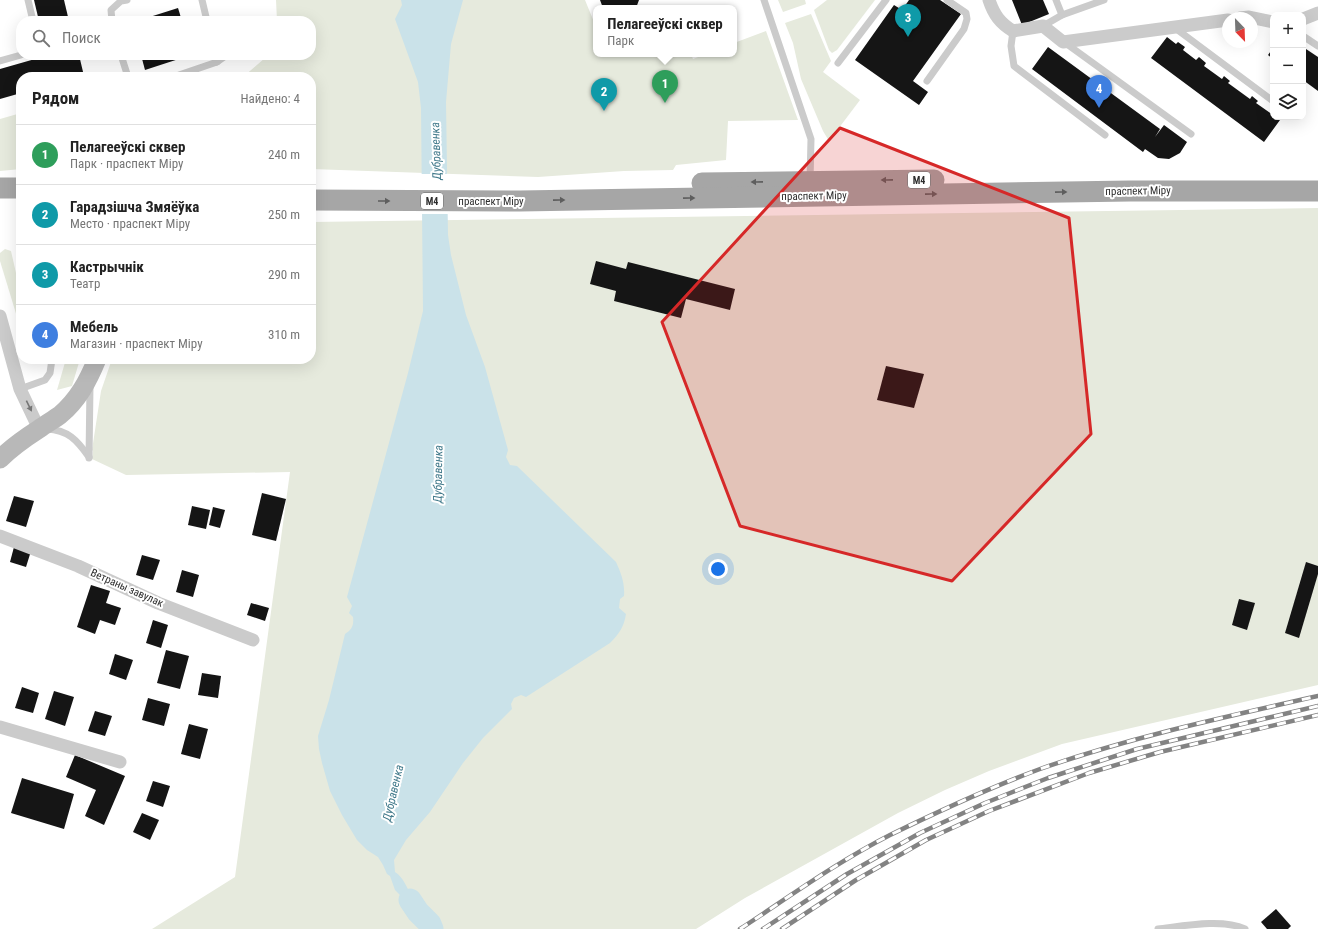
<!DOCTYPE html>
<html lang="ru">
<head>
<meta charset="utf-8">
<style>
  body { margin:0; font-family:"Roboto Condensed",sans-serif; background:#f2f2f2; color:#222 }
  .controls { position:absolute; right:12px; top:12px; display:grid; overflow:hidden; border-radius:8px; box-shadow:0 4px 16px #0002 }
  .controls button { width:36px; height:36px; display:grid; place-items:center; padding:0; border:0; border-bottom:1px solid #e0e0e0; background:#fff; color:#222; font:20px sans-serif }
  .compass { position:absolute; left:1222px; top:12px; width:36px; height:36px; border-radius:50%; background:#fff; box-shadow:0 4px 16px #0002; rotate:157deg }
  .you { position:absolute; left:718px; top:569px; width:14px; height:14px; margin:-10px; border:3px solid #fff; border-radius:50%; background:#1a73e8; box-shadow:0 0 0 6px #1a73e833 }
  .badge { display:grid; place-items:center; width:26px; height:26px; border-radius:50%; background:#db2777; color:#fff; font-size:13px; font-weight:700 }
  .pin { position:absolute; translate:-50% -33px; filter:drop-shadow(0 1px 2px #0008) }
  .pin::after { content:''; position:absolute; top:21px; width:14px; height:12px; background:inherit; clip-path:polygon(0 0,100% 0,50% 100%) }
  .popup { position:absolute; left:593px; top:5px; width:144px; height:52px; box-sizing:border-box; display:grid; place-content:center; border-radius:8px; background:#fff; filter:drop-shadow(0 1px 3px #0005); font-size:13px; white-space:nowrap; color:#767676 }
  .popup b { font-size:15px; color:#222 }
  .popup::after { content:''; position:absolute; left:50%; top:100%; margin-left:-8px; border:8px solid transparent; border-top-color:#fff }
  .list { margin:0; padding:0; list-style:none }
  h2 { display:flex; justify-content:space-between; align-items:center; height:52px; margin:0; padding:0 16px; font-size:17px }
  h2 small { font-size:13px; font-weight:400; color:#767676 }
  .list li { display:grid; grid-template-columns:26px 1fr auto; gap:12px; align-items:center; box-sizing:border-box; height:60px; padding:0 16px; border-top:1px solid #e0e0e0 }
  .list b { display:block; font-size:15px; white-space:nowrap }
  .list p { margin:0; font-size:13px; white-space:nowrap; color:#767676 }
  .list em { font-size:13px; font-style:normal; color:#767676 }
  .icon { flex:none; width:22px; height:22px; fill:none; stroke:currentColor; stroke-width:2; stroke-linecap:round; stroke-linejoin:round }
  .map { position:relative; flex:none; width:1318px; height:929px; overflow:hidden }
  .search { position:absolute; background:#fff; box-shadow:0 4px 16px #0002; left:16px; top:16px; width:300px; height:44px; display:flex; align-items:center; gap:10px; box-sizing:border-box; padding:0 14px; border-radius:16px; color:#767676; font-size:15px }
  .panel { position:absolute; background:#fff; box-shadow:0 4px 16px #0002; left:16px; top:72px; width:300px; height:292px; border-radius:16px }
  .map>svg:first-child { display:block }
</style>
</head>
<body>
<div class="map">
<svg width="1318" height="929" viewBox="0 0 1318 929">
  <rect width="100%" height="100%" fill="#fff"/>
  <!-- green -->
  <g fill="#e6eadd">
    <path d="M276 0H585L594 22 596 23V54H691L693 59 706 54H734V43L766 31 798 120 728 121 726 160 676 165 673 170 624 171 538 177 311 169V77H243L265 58 266 55H311V21H277Z"/>
    <path d="M778 0H805L806 4 783 12Z"/>
    <path d="M827 0H875L837 50 832 53 829 50 814 10Z"/>
    <path d="M811 14 831 61 823 72 860 100 829 141 823 131 801 79 793 43 785 23Z"/>
    <path d="M21 113V169L0 171V119Z"/>
    <path d="M1318 208V685L1062 744 989 771 945 790 898 813 745 898 696 929H152L235 877 290 472 126 475 92 459 93 451 92 450 101 391 112 359H311V222Z"/>
    <path d="M5 249 11 251 21 295V330L0 261V253Z"/>
    <path d="M66 359H80L72 386 57 390Z"/>
  </g>
  <!-- water -->
  <path fill="#cae2e9" d="M401 0H463L451 44 446 102 448 235 451 255 466 315 485 367 508 450 506 457 510 465 517 466 616 562C621 573 625 583 624 596L620 599 619 608 626 614C624 627 619 634 610 643L526 697 521 695 514 698 511 704 512 709 483 738 463 763 430 812 406 840 394 860 395 872C403 877 406 886 411 895 414 899 418 903 421 907 425 912 427 918 430 924H425L413 913 400 895 395 890 390 876 387 874 383 865 378 857 367 850 357 840 342 815 330 791 322 763 319 749 318 736 329 700 345 634C352 630 354 625 353 617L349 613 352 606 347 597 408 373 423 311 421 108 418 82 395 19 402 5Z"/>
  <!-- pier -->
  <path fill="#fff" d="M420 174H449L450 214H420Z"/>
  <g fill="none" stroke-linecap="round" stroke-linejoin="round">
    <!-- river -->
    <path stroke="#cae2e9" stroke-width="23" d="M410 900 418 912 430 924 432 929"/>
  </g>
  <!-- building -->
  <g fill="#151515">
    <path d="M34 0H64L69 21H39Z"/>
    <path d="M600 0H639L636 8H603Z"/>
    <path d="M909 0H940L961 14 913 81 928 92 919 105 855 60 894 5 902 10Z"/>
    <path d="M1012 0H1043L1049 14 1022 25Z"/>
    <path d="M178 8 182 21H137Z"/>
    <path d="M1167 37 1176 44 1178 42 1185 47 1183 50 1196 60 1199 57 1206 63 1204 66 1222 79 1224 76 1230 81 1228 83 1250 99 1252 96 1258 101 1256 103 1273 115V117L1280 120 1264 142 1151 58Z"/>
    <path d="M1048 47 1160 129 1155 137 1164 125 1187 142 1180 153 1169 159 1158 158 1145 149 1143 152 1032 69Z"/>
    <path d="M1303 47 1318 57V91L1303 80Z"/>
    <path d="M1273 48V59L1268 55Z"/>
    <path d="M49 55H79L84 76 21 77V93L0 99V69Z"/>
    <path d="M141 55H191L145 70Z"/>
    <path d="M596 261 626 269 628 262 735 289 730 310 686 299 681 318 614 301 616 291 590 284Z"/>
    <path d="M886 366 924 374 914 408 877 400Z"/>
    <path d="M262 493 286 499 276 541 252 535Z"/>
    <path d="M14 496 34 501 26 527 6 521Z"/>
    <path d="M192 506 210 510 206 529 188 525Z"/>
    <path d="M213 507 225 510 220 528 209 525Z"/>
    <path d="M14 547 31 551 26 567 10 562Z"/>
    <path d="M142 555 160 560 153 580 136 575Z"/>
    <path d="M1306 562 1318 566V574L1299 638 1285 633Z"/>
    <path d="M182 570 199 575 193 597 176 592Z"/>
    <path d="M91 585 110 591 106 603 121 608 115 625 100 620 95 634 77 627Z"/>
    <path d="M1239 599 1255 603 1247 630 1232 625Z"/>
    <path d="M251 603 269 608 265 621 247 615Z"/>
    <path d="M153 620 168 625 161 648 146 643Z"/>
    <path d="M166 650 189 656 180 689 157 683Z"/>
    <path d="M115 654 133 660 126 680 109 674Z"/>
    <path d="M202 673 221 676 218 698 198 695Z"/>
    <path d="M22 687 39 693 33 713 15 708Z"/>
    <path d="M54 691 74 697 65 726 45 719Z"/>
    <path d="M148 698 170 704 164 726 142 720Z"/>
    <path d="M95 711 112 716 105 736 88 731Z"/>
    <path d="M189 724 208 729 200 759 181 754Z"/>
    <path d="M75 755 125 776 104 825 85 816 96 790 66 777Z"/>
    <path d="M22 778 74 794 64 829 11 813Z"/>
    <path d="M153 781 170 786 163 807 146 801Z"/>
    <path d="M142 813 159 820 150 840 133 832Z"/>
    <path d="M1276 909 1291 926 1288 929H1267L1261 922Z"/>
  </g>
  <g fill="none" stroke-linecap="round" stroke-linejoin="round">
    <!-- lane -->
    <g stroke="#cbcbcb" stroke-width="7">
      <path d="M28 0 33 21"/>
      <path d="M202 0 207 21"/>
      <path d="M764 0 811 139 810 181"/>
      <path d="M1056 0 1062 15"/>
      <path d="M112 21 111 10 121 1 127 0"/>
      <path d="M1043 26 1062 15 1104 0"/>
      <path d="M1175 28 1273 101"/>
      <path d="M1013 31 1011 46 1014 66 1105 135"/>
      <path d="M1303 36 1318 46"/>
      <path d="M1064 42 1191 134"/>
      <path d="M121 55 128 77"/>
      <path d="M0 61 21 55"/>
      <path d="M217 62 227 55"/>
      <path d="M838 63 886 0"/>
      <path d="M176 76 217 62 215 55"/>
      <path d="M927 81 964 29 967 19 966 13 947 0"/>
      <path d="M20 389 45 380 50 373 52 359"/>
      <path d="M47 429C68 430 77 440 89 457"/>
      <path d="M89 458 90 386"/>
      <path d="M1158 929C1183 926 1222 918 1245 929"/>
    </g>
    <!-- street -->
    <g stroke="#cbcbcb" stroke-width="13">
      <path d="M989 0C994 15 1000 23 1013 31L1043 26 1063 42 1228 20"/>
      <path d="M1240 18 1249 17 1273 22"/>
      <path d="M1303 19 1318 13"/>
      <path d="M0 316 20 389 39 429"/>
      <path d="M0 536 78 566 158 603 253 640"/>
      <path d="M0 727 120 762"/>
    </g>
    <!-- secondary -->
    <path stroke="#b8b8b8" stroke-width="19" d="M0 459C12 447 25 438 39 429 46 424 53 420 60 415 78 400 88 381 97 359"/>
    <!-- primary -->
    <g stroke="#a6a6a6" stroke-width="21">
      <path d="M702 183 934 180"/>
      <path d="M0 188H21"/>
      <path d="M311 200 520 201 1130 191H1318"/>
    </g>
    <!-- rail casing -->
    <g stroke="#838383" stroke-width="4.5">
      <g id="rail">
        <path d="M740 929C789 897 837 862 890 835 939 811 989 788 1040 769 1131 737 1225 717 1318 696"/>
        <path d="M763 929 847 874 920 833 985 803 1048 778 1137 749 1318 706"/>
        <path d="M782 929 856 880 926 840 989 811 1089 773 1160 752 1318 715"/>
      </g>
    </g>
    <!-- rail -->
    <use href="#rail" stroke="#fff" stroke-width="3" stroke-dasharray="9" stroke-linecap="butt"/>
  </g>
  <!-- one-way arrows -->
  <defs><path id="oneway-solid" d="M-6-.8H1V-3.2L6.5 0L1 3.2V.8H-6Z"/></defs>
  <g fill="#5e5e5e">
    <use href="#oneway-solid" transform="translate(887 180) rotate(179)"/>
    <use href="#oneway-solid" transform="translate(757 182) rotate(179)"/>
    <use href="#oneway-solid" transform="translate(1061 192) rotate(-1)"/>
    <use href="#oneway-solid" transform="translate(931 194) rotate(-1)"/>
    <use href="#oneway-solid" transform="translate(689 198) rotate(-1)"/>
    <use href="#oneway-solid" transform="translate(559 200) rotate(-1)"/>
    <use href="#oneway-solid" transform="translate(384 201)"/>
  </g>
  <use fill="#757575" href="#oneway-solid" transform="translate(29 406) rotate(64)"/>
  <!-- marked area -->
  <path fill="#d62828" fill-opacity="0.2" stroke="#d62828" stroke-width="3" stroke-linejoin="round" d="M840 128 1069 218 1091 434 952 581 740 526 662 322Z"/>
  <g text-anchor="middle" dominant-baseline="central" stroke-width="4" stroke-linejoin="round" paint-order="stroke">
    <!-- shield labels -->
    <g fill="#fff" stroke="#6d6d6d" stroke-width="1">
      <rect x="908" y="172" width="22" height="16" rx="3"/>
      <rect x="421" y="193" width="22" height="16" rx="3"/>
    </g>
    <g font-size="10" font-weight="bold" fill="#2e2e2e">
      <text x="919" y="180">М4</text>
      <text x="432" y="201">М4</text>
    </g>
    <!-- street labels -->
    <g font-size="11" fill="#2e2e2e" stroke="#fff">
      <text transform="translate(1138 191) rotate(-1)">праспект Міру</text>
      <text transform="translate(814 196) rotate(-1)">праспект Міру</text>
      <text x="491" y="201">праспект Міру</text>
      <text transform="translate(127 588) rotate(24)">Ветраны завулак</text>
    </g>
    <!-- water labels -->
    <g font-size="12" font-style="italic" fill="#427a8b" stroke="#fff">
      <text transform="translate(436 151) rotate(-92)">Дубравенка</text>
      <text transform="translate(438 474) rotate(-89)">Дубравенка</text>
      <text transform="translate(393 793) rotate(-77)">Дубравенка</text>
    </g>
  </g>
</svg>
<div class="controls">
<button>+</button>
<button>−</button>
<button><svg class="icon" aria-label="layers" viewBox="0 0 24 24"><path d="M12 4l9 5-9 5-9-5zM3 14l9 5 9-5"/></svg></button>
</div>
<svg class="compass" viewBox="-18 -18 36 36"><path d="M0-13l5 13h-10z" fill="#e53935"/><path d="M0 13l5-13h-10z" fill="#767676"/></svg>
<div class="you"></div>
<div class="pin badge" style="left:665px;top:103px;background:#2e9e5b">1</div>
<div class="popup"><b>Пелагееўскі сквер</b>Парк</div>
<div class="pin badge" style="left:604px;top:111px;background:#0f9aa8">2</div>
<div class="pin badge" style="left:908px;top:37px;background:#0f9aa8">3</div>
<div class="pin badge" style="left:1099px;top:108px;background:#3f7fe0">4</div>
<div class="search"><svg class="icon" aria-label="search" viewBox="0 0 24 24"><circle cx="10" cy="10" r="6"/><path d="M15 15l6 6"/></svg>Поиск</div>
<section class="panel">
<h2>Рядом<small>Найдено: 4</small></h2>
<ul class="list">
<li><span class="badge" style="background:#2e9e5b">1</span><div><b>Пелагееўскі сквер</b><p>Парк · праспект Міру</p></div><em>240 m</em></li>
<li><span class="badge" style="background:#0f9aa8">2</span><div><b>Гарадзішча Змяёўка</b><p>Место · праспект Міру</p></div><em>250 m</em></li>
<li><span class="badge" style="background:#0f9aa8">3</span><div><b>Кастрычнік</b><p>Театр</p></div><em>290 m</em></li>
<li><span class="badge" style="background:#3f7fe0">4</span><div><b>Мебель</b><p>Магазин · праспект Міру</p></div><em>310 m</em></li>
</ul>
</section>
</div>
</body>
</html>
